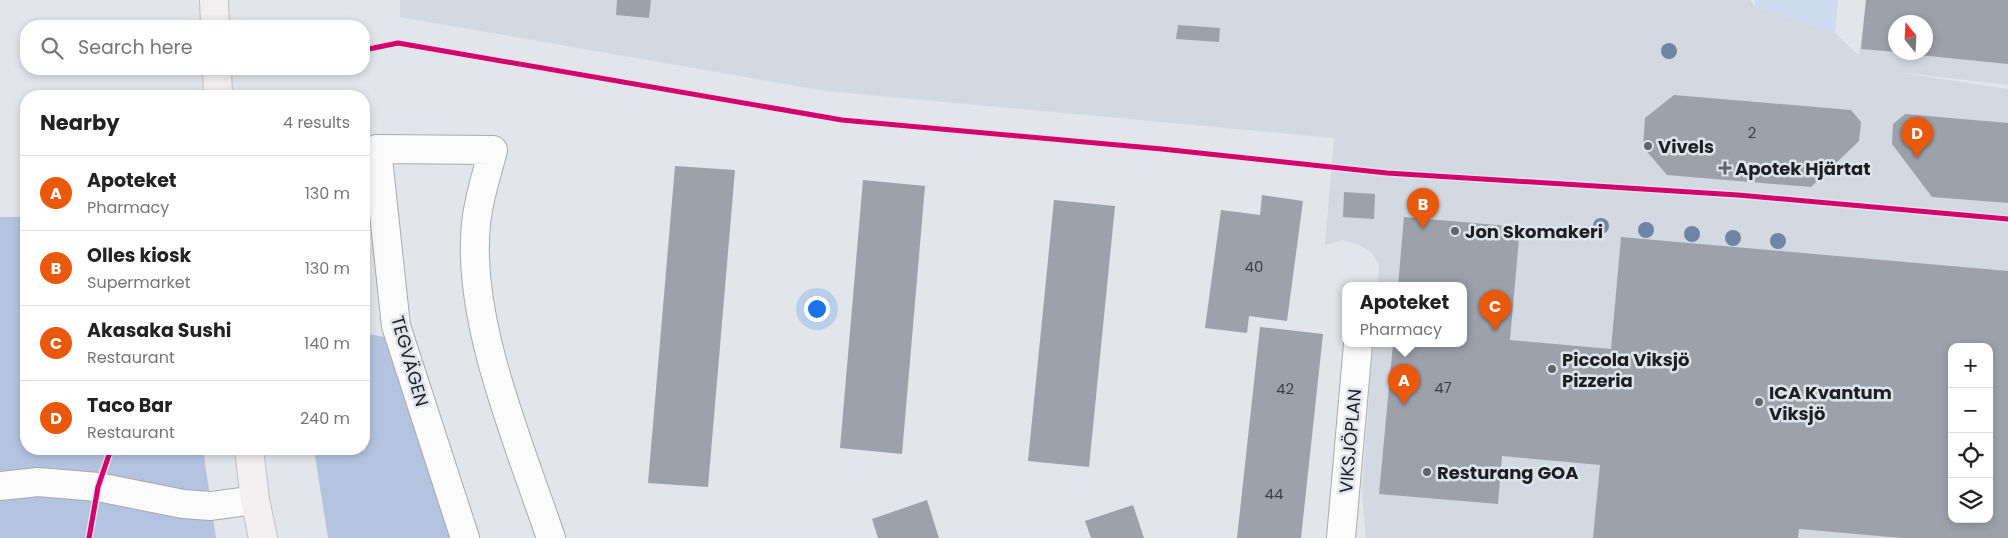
<!DOCTYPE html>
<html lang="en">
<head>
<meta charset="utf-8">
<style>
  body { margin:0; font-family:Poppins,sans-serif; background:#f6f6f6; color:#222 }
  .controls { position:absolute; right:15px; bottom:15px; display:grid; overflow:hidden; border-radius:10px; box-shadow:0 2px 8px #0003 }
  .controls button { width:45px; height:45px; display:grid; place-items:center; padding:0; border:0; border-bottom:1px solid #e0e0e0; background:#fff; color:#222; font:25px sans-serif }
  .compass { position:absolute; left:1888px; top:15px; width:45px; height:45px; border-radius:50%; background:#fff; box-shadow:0 2px 8px #0003; rotate:342deg }
  .you { position:absolute; left:816px; top:308px; width:18px; height:18px; margin:-12px; border:4px solid #fff; border-radius:50%; background:#1a73e8; box-shadow:0 0 0 8px #1a73e833 }
  .badge { display:grid; place-items:center; width:32px; height:32px; border-radius:50%; background:#ea580c; color:#fff; font-size:16px; font-weight:700 }
  .pin { position:absolute; translate:-50% -41px; filter:drop-shadow(0 1px 2px #0008) }
  .pin::after { content:''; position:absolute; top:26px; width:18px; height:15px; background:inherit; clip-path:polygon(0 0,100% 0,50% 100%) }
  .popup { position:absolute; left:1342px; top:282px; width:125px; height:65px; box-sizing:border-box; display:grid; place-content:center; border-radius:10px; background:#fff; filter:drop-shadow(0 1px 4px #0005); font-size:16px; white-space:nowrap; color:#767676 }
  .popup b { font-size:19px; color:#222 }
  .popup::after { content:''; position:absolute; left:50%; top:100%; margin-left:-10px; border:10px solid transparent; border-top-color:#fff }
  .list { margin:0; padding:0; list-style:none }
  h2 { display:flex; justify-content:space-between; align-items:center; height:65px; margin:0; padding:0 20px; font-size:21px }
  h2 small { font-size:16px; font-weight:400; color:#767676 }
  .list li { display:grid; grid-template-columns:32px 1fr auto; gap:15px; align-items:center; box-sizing:border-box; height:75px; padding:0 20px; border-top:1px solid #e0e0e0 }
  .list b { display:block; font-size:19px; white-space:nowrap }
  .list p { margin:0; font-size:16px; white-space:nowrap; color:#767676 }
  .list em { font-size:16px; font-style:normal; color:#767676 }
  .icon { flex:none; width:28px; height:28px; fill:none; stroke:currentColor; stroke-width:2; stroke-linecap:round; stroke-linejoin:round }
  .map { position:relative; flex:none; width:2008px; height:538px; overflow:hidden }
  .search { position:absolute; background:#fff; box-shadow:0 2px 8px #0003; left:20px; top:20px; width:350px; height:55px; display:flex; align-items:center; gap:12px; box-sizing:border-box; padding:0 18px; border-radius:20px; color:#767676; font-size:19px }
  .panel { position:absolute; background:#fff; box-shadow:0 2px 8px #0003; left:20px; top:90px; width:350px; height:365px; border-radius:20px }
  .map>svg:first-child { display:block }
</style>
</head>
<body>
<div class="map">
<svg width="2008" height="538" viewBox="0 0 2008 538">
  <rect width="100%" height="100%" fill="#e2e5e9"/>
  <!-- built -->
  <path fill="#d3d9e2" fill-rule="evenodd" d="M400 0H1750L1755 6 1835 33 1859 56 1866 0H2008V85L1896 72 2008 89V538H1366L1362 493 1373 344H1463V286H1378L1379 264 1371 252 1359 245 1343 240 1325 245 1334 138 826 91 400 17ZM1896 22H1926V52H1896ZM1952 347H1989V519H1952Z"/>
  <!-- green -->
  <path fill="#cedbf1" d="M1755 0H1838L1835 33 1755 6Z"/>
  <!-- forest -->
  <g fill="#b4c3df">
    <path d="M0 217H26V449H203L216 538H0Z"/>
    <path d="M364 333 384 337 408 387 454 538H328L314 449H364Z"/>
  </g>
  <!-- building -->
  <g fill="#9ca1ab" fill-rule="evenodd">
    <path d="M617 0H651L649 18 616 15Z"/>
    <path d="M1866 0H2008V64L1909 54 1926 52V22H1896V52L1861 49Z"/>
    <path d="M1178 25 1220 28 1219 42 1176 39Z"/>
    <path d="M1674 95 1851 110 1861 122 1859 141 1811 187 1667 175 1643 147 1645 118Z"/>
    <path d="M1905 114 2008 123V203L1932 197 1892 144 1893 124Z"/>
    <path d="M675 166 735 170 708 487 648 483Z"/>
    <path d="M863 180 925 186 902 454 840 448Z"/>
    <path d="M1344 192 1375 194 1374 219 1343 217Z"/>
    <path d="M1262 195 1303 201 1287 321 1249 316 1247 333 1205 328 1221 210 1260 215Z"/>
    <path d="M1054 200 1115 206 1089 467 1028 461Z"/>
    <path d="M1404 217 1520 227 1510 340 1611 349 1621 237 2008 271V538H1902L1799 529 1798 538H1593L1600 465 1502 456 1498 504 1379 494 1393 344H1463V286H1398ZM1952 347H1989V519H1952Z"/>
    <path d="M1260 327 1323 334 1301 538H1237Z"/>
    <path d="M927 500 939 538H878L872 519Z"/>
    <path d="M1133 505 1144 538H1091L1085 521Z"/>
  </g>
  <g fill="none" stroke-linecap="round" stroke-linejoin="round">
    <!-- minor casing -->
    <g stroke="#a8aaac" stroke-width="30">
      <g id="minor">
        <path d="M0 486 38 482 98 487 183 504 211 506 255 500"/>
        <path d="M465 538 396 326 377 149 493 150C487 174 478 200 476 224 466 321 520 446 551 538"/>
        <path d="M1341 538 1358 344"/>
      </g>
    </g>
    <!-- major casing -->
    <g stroke="#bfc0c2" stroke-width="30">
      <g id="major">
        <path d="M214 0 215 26"/>
        <path d="M217 69 218 96"/>
        <path d="M249 449 255 500 263 538"/>
      </g>
    </g>
    <!-- minor -->
    <use href="#minor" stroke="#fbfbfc" stroke-width="28"/>
    <!-- major -->
    <use href="#major" stroke="#f3eef0" stroke-width="28"/>
    <!-- cycleway casing -->
    <g stroke="#dfe4ec" stroke-width="8">
      <g id="cycleway">
        <path d="M364 50 398 43 842 120 1162 149 1387 173 1738 195 2008 219"/>
        <path d="M168 69 182 71H261L269 69"/>
        <path d="M89 538 98 487 111 449"/>
      </g>
    </g>
    <!-- cycleway -->
    <use href="#cycleway" stroke="#d6006c" stroke-width="5"/>
  </g>
  <!-- trees -->
  <g fill="#7284a4">
    <circle cx="1669" cy="51" r="8"/>
    <circle cx="1601" cy="226" r="8"/>
    <circle cx="1646" cy="230" r="8"/>
    <circle cx="1692" cy="234" r="8"/>
    <circle cx="1733" cy="238" r="8"/>
    <circle cx="1778" cy="241" r="8"/>
  </g>
  <!-- markers -->
  <g fill="#636468" stroke="#dfe4ec" stroke-width="2">
    <circle cx="1648" cy="146" r="5"/>
    <path d="M1722.5 160.5h5v5h5v5h-5v5h-5v-5h-5v-5h5z"/>
    <circle cx="1455" cy="231" r="5"/>
    <circle cx="1552" cy="369" r="5"/>
    <circle cx="1759" cy="402" r="5"/>
    <circle cx="1427" cy="472" r="5"/>
  </g>
  <g text-anchor="middle" dominant-baseline="central" stroke-width="5" stroke-linejoin="round" paint-order="stroke">
    <!-- number labels -->
    <g font-size="15" fill="#3e4044">
      <text x="1752" y="132">2</text>
      <text x="1254" y="266">40</text>
      <text x="1443" y="387">47</text>
      <text x="1285" y="388">42</text>
      <text x="1274" y="493">44</text>
    </g>
    <!-- poi labels -->
    <g font-size="18" font-weight="bold" fill="#1e1f22" stroke="#dfe4ec" text-anchor="start">
      <text x="1658" y="146">Vivels</text>
      <text x="1735" y="168">Apotek Hjärtat</text>
      <text x="1465" y="231">Jon Skomakeri</text>
      <text x="1562" y="359">Piccola Viksjö<tspan x="1562" dy="21">Pizzeria</tspan></text>
      <text x="1769" y="392">ICA Kvantum<tspan x="1769" dy="21">Viksjö</tspan></text>
      <text x="1437" y="472">Resturang GOA</text>
    </g>
    <!-- street labels -->
    <g font-size="18" fill="#1e1f22" stroke="#dfe4ec">
      <text transform="translate(410 361) rotate(74)">TEGVÄGEN</text>
      <text transform="translate(1350 441) rotate(-85)">VIKSJÖPLAN</text>
    </g>
  </g>
</svg>
<div class="controls">
<button>+</button>
<button>−</button>
<button><svg class="icon" aria-label="locate" viewBox="0 0 24 24"><circle cx="12" cy="12" r="6"/><path d="M12 2v4M12 18v4M2 12h4M18 12h4"/></svg></button>
<button><svg class="icon" aria-label="layers" viewBox="0 0 24 24"><path d="M12 4l9 5-9 5-9-5zM3 14l9 5 9-5"/></svg></button>
</div>
<svg class="compass" viewBox="-18 -18 36 36"><path d="M0-13l5 13h-10z" fill="#e53935"/><path d="M0 13l5-13h-10z" fill="#767676"/></svg>
<div class="you"></div>
<div class="pin badge" style="left:1404px;top:405px">A</div>
<div class="popup"><b>Apoteket</b>Pharmacy</div>
<div class="pin badge" style="left:1423px;top:229px">B</div>
<div class="pin badge" style="left:1495px;top:331px">C</div>
<div class="pin badge" style="left:1917px;top:158px">D</div>
<div class="search"><svg class="icon" aria-label="search" viewBox="0 0 24 24"><circle cx="10" cy="10" r="6"/><path d="M15 15l6 6"/></svg>Search here</div>
<section class="panel">
<h2>Nearby<small>4 results</small></h2>
<ul class="list">
<li><span class="badge">A</span><div><b>Apoteket</b><p>Pharmacy</p></div><em>130 m</em></li>
<li><span class="badge">B</span><div><b>Olles kiosk</b><p>Supermarket</p></div><em>130 m</em></li>
<li><span class="badge">C</span><div><b>Akasaka Sushi</b><p>Restaurant</p></div><em>140 m</em></li>
<li><span class="badge">D</span><div><b>Taco Bar</b><p>Restaurant</p></div><em>240 m</em></li>
</ul>
</section>
</div>
</body>
</html>
